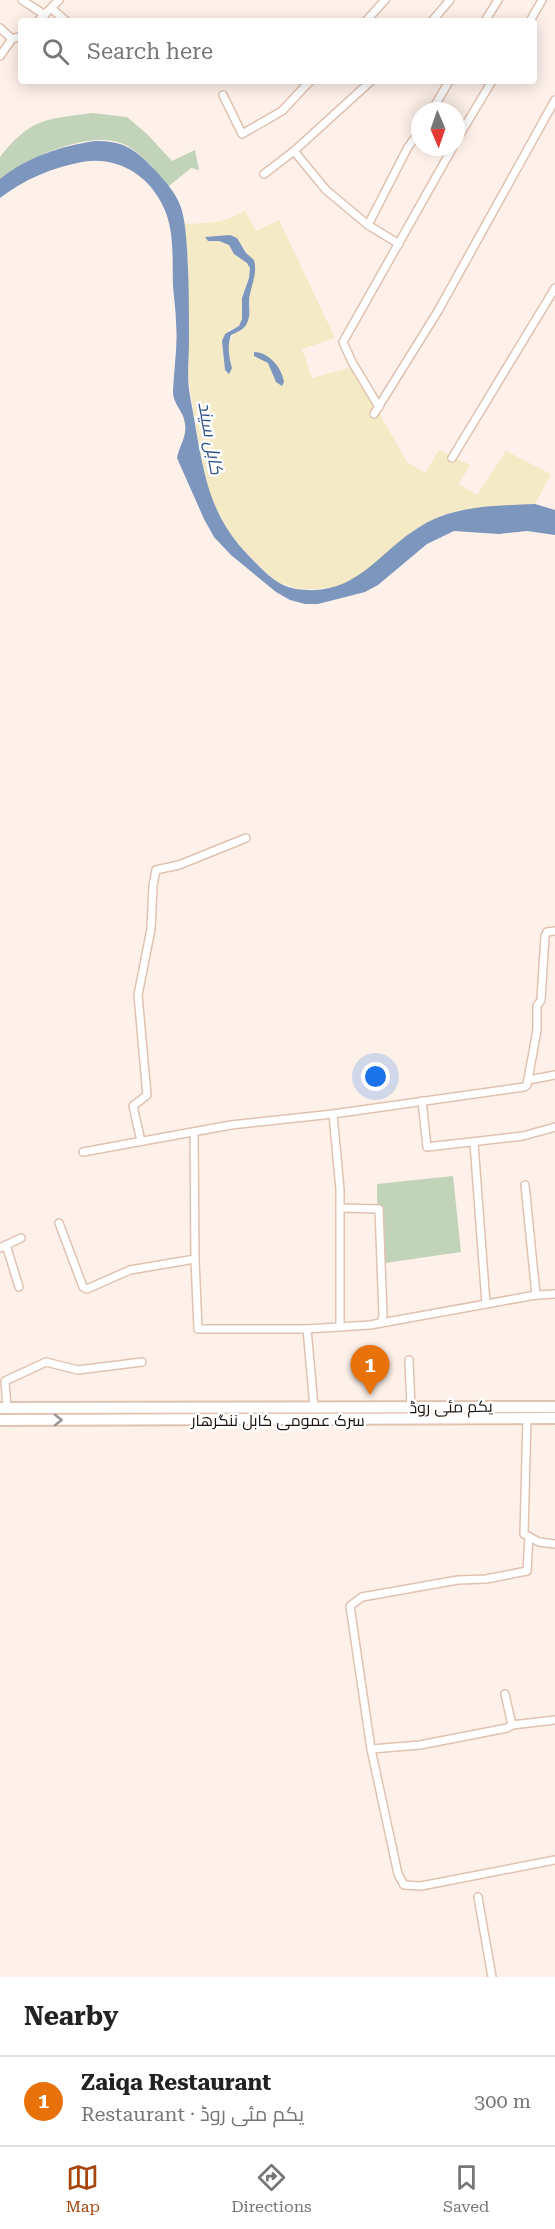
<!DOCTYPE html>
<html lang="en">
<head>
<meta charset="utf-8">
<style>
  body { margin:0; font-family:"Roboto Serif",Cairo,serif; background:#f2f2f2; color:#222 }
  .compass { position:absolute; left:411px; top:102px; width:54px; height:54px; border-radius:50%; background:#fff; box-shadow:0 3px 15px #0003; rotate:178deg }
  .you { position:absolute; left:376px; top:1077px; width:21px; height:21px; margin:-15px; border:4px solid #fff; border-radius:50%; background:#1a73e8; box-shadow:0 0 0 9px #1a73e833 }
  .badge { display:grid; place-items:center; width:39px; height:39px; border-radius:50%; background:#a8450d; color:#fff; font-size:20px; font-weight:700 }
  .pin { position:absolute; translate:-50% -50px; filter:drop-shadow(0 2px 3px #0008) }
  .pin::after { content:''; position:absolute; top:32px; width:21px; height:18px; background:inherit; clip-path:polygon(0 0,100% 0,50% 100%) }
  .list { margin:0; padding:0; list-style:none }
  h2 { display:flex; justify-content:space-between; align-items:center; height:78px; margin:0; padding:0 24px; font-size:26px }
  h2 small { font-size:20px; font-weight:400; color:#767676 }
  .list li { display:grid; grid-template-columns:39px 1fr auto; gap:18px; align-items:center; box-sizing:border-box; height:90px; padding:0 24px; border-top:2px solid #e0e0e0 }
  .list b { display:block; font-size:22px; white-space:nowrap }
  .list p { margin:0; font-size:20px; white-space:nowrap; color:#767676 }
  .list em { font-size:20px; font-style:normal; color:#767676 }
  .icon { flex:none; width:33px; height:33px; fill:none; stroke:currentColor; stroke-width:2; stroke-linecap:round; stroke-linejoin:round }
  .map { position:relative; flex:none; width:555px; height:1977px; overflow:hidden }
  .search { position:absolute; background:#fff; box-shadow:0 3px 15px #0003; left:18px; right:18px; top:18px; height:66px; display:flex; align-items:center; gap:15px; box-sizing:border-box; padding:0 21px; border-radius:6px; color:#767676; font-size:22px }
  .sheet { height:168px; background:#fff }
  nav { display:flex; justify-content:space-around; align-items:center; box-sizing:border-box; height:84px; border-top:2px solid #e0e0e0; background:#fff; font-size:16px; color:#767676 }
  nav a { display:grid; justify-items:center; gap:3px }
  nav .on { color:#a8450d }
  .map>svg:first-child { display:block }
</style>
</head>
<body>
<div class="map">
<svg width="555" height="1977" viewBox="0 0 555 1977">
  <rect width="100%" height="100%" fill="#fef1ea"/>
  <!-- green -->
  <g fill="#c1d3b8">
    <path d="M93 113 127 117 147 134 172 161 195 150 199 170 191 168 169 186C155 171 141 151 121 143 87 131 26 158 0 179V157C31 118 46 119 93 113Z"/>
    <path d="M453 1176 461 1252 378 1264 377 1184Z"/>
  </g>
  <!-- sand -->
  <path fill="#f4eac5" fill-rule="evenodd" d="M245 211 256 231 279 220 335 338 302 349 312 378 353 367 407 462 425 473 439 450 470 465 459 484 477 495 506 451 551 474 535 504 462 510 446 514 420 526 359 577 339 586 318 589H298L275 581 241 547 224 526 212 502 204 477 188 377V261L184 224C207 223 226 223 245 211ZM219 241 244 246 246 253 254 260 249 302 250 310 234 334C226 344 229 356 232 368L225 370 222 346 229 330 239 326 242 319V298L249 278 250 268 248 263 234 254 229 245Z"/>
  <!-- water -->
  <g fill="#7c96bd">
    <path d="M95 141C123 141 134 148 154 169 164 180 174 190 180 205 185 218 186 235 187 249 189 279 189 310 189 340 189 356 187 373 189 390 191 403 194 416 196 430 205 481 212 518 249 556 263 570 276 586 296 589 357 598 377 552 421 526 455 505 496 506 535 504L555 510V535L527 531 499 534 454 531 427 544 378 585 365 592 318 604H305L290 600 276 592 231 555 214 537 204 519 177 458C179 446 187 437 185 424 184 411 173 405 173 391 174 368 178 345 176 323 176 311 174 299 173 286 172 261 175 230 163 206 148 174 116 156 82 162 51 168 25 179 0 198V179C27 157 61 146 95 141Z"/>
    <path d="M230 235 237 238 246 253 254 260C258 275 250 287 249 301 249 310 251 316 246 325 243 330 237 332 231 335 227 347 229 357 232 368L229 374 225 370 222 341 225 334 239 326 242 319V298L249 278 250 268 247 263 234 254 229 245 219 241H208L205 237Z"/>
    <path d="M254 352C269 352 282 368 284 382L282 386 276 382 268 363 254 356Z"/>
  </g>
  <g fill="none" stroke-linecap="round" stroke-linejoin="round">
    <!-- minor casing -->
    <g stroke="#e0c2b1" stroke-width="10">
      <g id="minor">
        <path d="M22 0 45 15"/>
        <path d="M52 9 66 21"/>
        <path d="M38 21 59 0"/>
        <path d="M366 21 385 0"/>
        <path d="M432 21 450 0"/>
        <path d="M485 21 498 0"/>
        <path d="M530 21 542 0"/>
        <path d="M0 28 12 39"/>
        <path d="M0 56 12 39 21 36"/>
        <path d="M223 95 242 134 282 111 310 81"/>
        <path d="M432 111 449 81"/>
        <path d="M456 141 492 81"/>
        <path d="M294 151 326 190 368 225 399 244"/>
        <path d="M264 174 294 151 371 81"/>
        <path d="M368 225 408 147 420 131"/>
        <path d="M379 407 352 362 343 342 453 147"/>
        <path d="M374 414 438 311 555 100"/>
        <path d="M452 458 555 288"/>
        <path d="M528 1080 555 1075"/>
        <path d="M422 1101 427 1147 523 1136 555 1127"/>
        <path d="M333 1114 340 1190V1327"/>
        <path d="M194 1132 195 1259 198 1329H307L370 1325 536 1295 555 1294"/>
        <path d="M141 1141 133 1106 147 1095 138 995 151 929 153 886 156 870 179 865 246 838"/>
        <path d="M474 1143 486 1304"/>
        <path d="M83 1152 231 1125 333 1114 524 1087 527 1085 537 1030V1006L541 1000 545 936 547 932 555 931"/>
        <path d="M525 1185 536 1295"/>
        <path d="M340 1208 379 1209 383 1315 381 1323"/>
        <path d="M59 1223 83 1287 87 1289 130 1270 195 1259"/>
        <path d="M6 1245 19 1287"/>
        <path d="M0 1248 21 1238"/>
        <path d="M307 1329 314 1407"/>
        <path d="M409 1360 411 1408"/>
        <path d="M7 1408 5 1381 46 1362 78 1370 142 1362"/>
        <path d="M527 1418 524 1534 539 1542 555 1544"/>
        <path d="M529 1537 527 1571 486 1579 458 1580 362 1597 350 1606 371 1749 398 1874 404 1885 421 1886 555 1860"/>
        <path d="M505 1694 512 1725"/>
        <path d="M371 1749 420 1745 507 1728 512 1725 555 1720"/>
        <path d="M478 1897 492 1977"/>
      </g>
    </g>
    <!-- highway casing -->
    <g stroke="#e0c2b1" stroke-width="14">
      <g id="highway">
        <path d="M0 1408 555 1407"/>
        <path d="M0 1420 555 1418"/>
      </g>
    </g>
    <!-- minor -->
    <use href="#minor" stroke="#fff" stroke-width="7"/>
    <!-- highway -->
    <use href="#highway" stroke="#fff" stroke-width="10"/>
  </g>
  <!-- one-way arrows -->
  <defs><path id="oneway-chevron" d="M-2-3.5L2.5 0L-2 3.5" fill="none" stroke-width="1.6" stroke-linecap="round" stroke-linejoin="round" transform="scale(1.5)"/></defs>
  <use stroke="#9a9593" href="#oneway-chevron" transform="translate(58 1420)"/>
  <g text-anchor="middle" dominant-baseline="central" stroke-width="5" stroke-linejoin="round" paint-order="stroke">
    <!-- street labels -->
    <g font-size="16" fill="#1e140e" stroke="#fff">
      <text transform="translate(451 1407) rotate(-1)">یکم مئی روڈ</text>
      <text x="278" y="1420">سرک عمومی کابل ننگرهار</text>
    </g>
    <!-- water labels -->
    <g font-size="18" font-style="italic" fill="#33548a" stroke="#fff">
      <text transform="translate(211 438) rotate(80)">کابل سيند</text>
    </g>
  </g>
</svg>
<svg class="compass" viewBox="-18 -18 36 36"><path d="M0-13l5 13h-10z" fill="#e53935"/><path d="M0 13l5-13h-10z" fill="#767676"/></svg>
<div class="you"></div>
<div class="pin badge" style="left:370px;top:1395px;background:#e8710a">1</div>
<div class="search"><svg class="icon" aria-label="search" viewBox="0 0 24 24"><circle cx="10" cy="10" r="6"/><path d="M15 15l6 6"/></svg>Search here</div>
</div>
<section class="sheet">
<h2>Nearby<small></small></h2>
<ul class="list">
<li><span class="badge" style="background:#e8710a">1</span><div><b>Zaiqa Restaurant</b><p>Restaurant · یکم مئی روڈ</p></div><em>300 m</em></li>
</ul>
</section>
<nav>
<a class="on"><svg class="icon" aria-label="map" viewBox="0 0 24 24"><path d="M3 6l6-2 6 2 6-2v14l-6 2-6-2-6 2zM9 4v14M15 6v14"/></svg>Map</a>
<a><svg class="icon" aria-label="directions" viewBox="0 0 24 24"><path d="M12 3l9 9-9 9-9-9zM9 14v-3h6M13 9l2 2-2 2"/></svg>Directions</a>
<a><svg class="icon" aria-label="saved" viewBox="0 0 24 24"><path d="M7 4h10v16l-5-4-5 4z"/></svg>Saved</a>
</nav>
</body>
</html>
